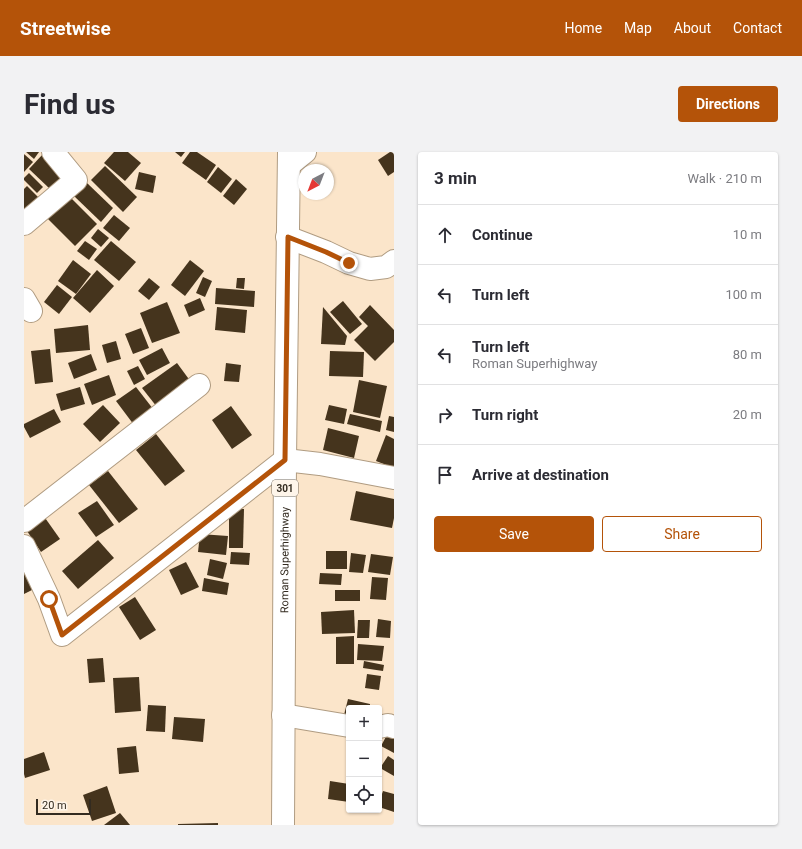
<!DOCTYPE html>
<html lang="en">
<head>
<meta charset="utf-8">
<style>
  body { margin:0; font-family:Roboto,sans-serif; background:#f2f2f3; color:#2b2b33 }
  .controls { position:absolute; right:12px; bottom:12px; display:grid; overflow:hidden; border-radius:4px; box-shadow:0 1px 3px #0004 }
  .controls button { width:36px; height:36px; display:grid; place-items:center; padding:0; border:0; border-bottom:1px solid #e1e1e2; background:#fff; color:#2b2b33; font:20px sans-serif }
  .compass { position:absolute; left:274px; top:12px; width:36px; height:36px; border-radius:50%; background:#fff; box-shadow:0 1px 3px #0004; rotate:222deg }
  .scale { position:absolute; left:12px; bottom:10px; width:55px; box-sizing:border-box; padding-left:4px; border:2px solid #332b20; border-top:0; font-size:11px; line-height:14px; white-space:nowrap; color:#332b20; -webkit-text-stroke:3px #fef5ea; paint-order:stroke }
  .stop { position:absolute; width:12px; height:12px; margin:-9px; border:3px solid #b45309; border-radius:50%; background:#fff }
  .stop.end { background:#b45309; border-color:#fff; box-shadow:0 1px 4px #0008 }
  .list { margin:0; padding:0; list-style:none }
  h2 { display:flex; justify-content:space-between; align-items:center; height:52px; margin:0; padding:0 16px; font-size:17px }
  h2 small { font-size:13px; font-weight:400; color:#7c7c81 }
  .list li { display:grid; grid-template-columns:26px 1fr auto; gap:12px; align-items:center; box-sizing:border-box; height:60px; padding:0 16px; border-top:1px solid #e1e1e2 }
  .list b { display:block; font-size:15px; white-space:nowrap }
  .list p { margin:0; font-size:13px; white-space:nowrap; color:#7c7c81 }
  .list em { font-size:13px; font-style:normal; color:#7c7c81 }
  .actions { display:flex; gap:8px; padding:12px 16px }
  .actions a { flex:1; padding:9px 0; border:1px solid #b45309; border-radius:4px; text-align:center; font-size:14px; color:#b45309 }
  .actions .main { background:#b45309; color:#fff }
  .icon { flex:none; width:22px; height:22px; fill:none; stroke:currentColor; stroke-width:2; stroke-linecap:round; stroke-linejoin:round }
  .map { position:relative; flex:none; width:370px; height:673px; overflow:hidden; border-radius:4px }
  header { display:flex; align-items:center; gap:24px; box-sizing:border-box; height:56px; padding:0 20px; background:#b45309; color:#fff }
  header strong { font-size:19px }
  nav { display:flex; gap:22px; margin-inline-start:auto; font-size:14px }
  .intro { display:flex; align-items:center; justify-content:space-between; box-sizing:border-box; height:96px; padding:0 24px }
  h1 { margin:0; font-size:28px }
  .button { padding:10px 18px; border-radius:4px; background:#b45309; color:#fff; font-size:14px; font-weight:700 }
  main { display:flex; gap:24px; padding:0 24px }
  aside { flex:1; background:#fff; border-radius:4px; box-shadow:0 1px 3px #0004 }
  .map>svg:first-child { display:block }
</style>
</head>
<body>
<header>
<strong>Streetwise</strong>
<nav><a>Home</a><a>Map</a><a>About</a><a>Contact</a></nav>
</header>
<div class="intro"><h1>Find us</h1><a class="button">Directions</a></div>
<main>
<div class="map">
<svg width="370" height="673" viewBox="0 0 370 673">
  <rect width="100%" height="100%" fill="#fbe5ca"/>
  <!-- building -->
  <g fill="#45341d">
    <path d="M2 0H15L10 7Z"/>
    <path d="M90 0H104L117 11 101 29 80 11Z"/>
    <path d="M151 0H161L157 5Z"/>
    <path d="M166 0H173L192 13 182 28 158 11Z"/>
    <path d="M366 0H370V20L364 24 354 8Z"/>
    <path d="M0 2 9 10 0 20Z"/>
    <path d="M19 2 40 22 26 37 5 17Z"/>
    <path d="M81 14 113 45 99 60 67 28Z"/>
    <path d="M194 15 208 27 197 41 183 30Z"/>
    <path d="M115 20 132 24 129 41 111 37Z"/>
    <path d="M5 21 19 35 13 41 0 28V26Z"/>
    <path d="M212 27 223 37 210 53 199 44Z"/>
    <path d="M63 31 89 56 77 70 50 44Z"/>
    <path d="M3 34 18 49 0 64V37Z"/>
    <path d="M45 44 73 72 51 94 23 66Z"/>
    <path d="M90 63 106 76 95 89 79 76Z"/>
    <path d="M74 77 85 86 77 95 67 86Z"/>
    <path d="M61 89 73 97 65 108 53 99Z"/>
    <path d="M87 89 112 110 95 129 70 108Z"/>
    <path d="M49 108 67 122 52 142 34 129Z"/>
    <path d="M166 108 180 119 161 144 147 133Z"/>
    <path d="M73 118 90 134 66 161 49 146Z"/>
    <path d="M179 125 188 129 181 145 172 141Z"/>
    <path d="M125 126 136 135 125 148 114 139Z"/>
    <path d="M213 126H221L220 137 212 136Z"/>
    <path d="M33 133 48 145 35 162 20 150Z"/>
    <path d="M192 136 231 139 230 155 191 152Z"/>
    <path d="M176 146 181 158 165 165 160 153Z"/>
    <path d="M319 149 338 172 326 182 306 160Z"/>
    <path d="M143 150 156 181 128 191 116 161Z"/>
    <path d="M346 153 370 178V190L351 209 330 188 344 174 335 165Z"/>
    <path d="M193 155 223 158 221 181 191 178Z"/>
    <path d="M299 155 323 184 321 193 297 192Z"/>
    <path d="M64 173 66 198 32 201 30 177Z"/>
    <path d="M117 176 125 196 109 202 101 182Z"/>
    <path d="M92 189 97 207 83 211 78 193Z"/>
    <path d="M138 196 146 211 123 223 115 208Z"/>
    <path d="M26 197 29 230 11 232 7 199Z"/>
    <path d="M306 199 340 200 339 225 305 224Z"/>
    <path d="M67 202 73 218 50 227 44 211Z"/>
    <path d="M153 211 167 230 133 255 118 236Z"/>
    <path d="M202 211 217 213 215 230 200 229Z"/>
    <path d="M114 214 121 227 110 233 103 219Z"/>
    <path d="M85 223 92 243 68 253 60 232Z"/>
    <path d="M335 228 363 234 356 266 329 260Z"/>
    <path d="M56 235 61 252 37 259 32 242Z"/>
    <path d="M112 235 133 262 113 277 92 249Z"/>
    <path d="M79 253 96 271 76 290 59 272Z"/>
    <path d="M305 253 323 257 320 272 301 268Z"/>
    <path d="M207 254 228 283 208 297 188 268Z"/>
    <path d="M30 257 37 270 6 286 0 275V272Z"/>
    <path d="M326 262 358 269 356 280 323 272Z"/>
    <path d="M365 264 370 265V280L362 278Z"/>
    <path d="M304 276 335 284 330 306 299 298Z"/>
    <path d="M132 282 161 319 141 334 112 298Z"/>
    <path d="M362 283 370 287V316L352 309Z"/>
    <path d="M84 319 114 357 95 371 65 333Z"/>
    <path d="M332 339 370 347V366L368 376 326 368Z"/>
    <path d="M73 349 90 373 72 385 54 361Z"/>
    <path d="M205 356 220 357 219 396H205Z"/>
    <path d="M19 363 36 387 17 400 1 376Z"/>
    <path d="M176 382 204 384 202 403 174 400Z"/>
    <path d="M74 388 90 406 54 437 38 419Z"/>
    <rect x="302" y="399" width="21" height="18"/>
    <path d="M207 400 226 401 225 413 206 412Z"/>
    <path d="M327 401 342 403 339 421 325 420Z"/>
    <path d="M347 402 369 405 366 423 344 420Z"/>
    <path d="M186 407 203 411 199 427 183 423Z"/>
    <path d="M162 410 175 435 157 443 145 418Z"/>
    <path d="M0 418 14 435 0 442Z"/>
    <path d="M296 421 318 422 317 433 295 432Z"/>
    <path d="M348 425 364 426 362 448 346 447Z"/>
    <path d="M180 426 205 431 203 443 178 439Z"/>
    <rect x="311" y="438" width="25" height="11"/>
    <path d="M111 445 132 478 116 488 95 455Z"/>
    <path d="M330 458 331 481 298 482 297 460Z"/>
    <path d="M354 467 367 469 366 486 352 485Z"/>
    <path d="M334 468H346L345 486H333Z"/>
    <path d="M330 484V512H312V485Z"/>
    <path d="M334 492 360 494 358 509 333 508Z"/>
    <path d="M79 506 81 530 65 531 63 507Z"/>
    <path d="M340 509 360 513 359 519 339 516Z"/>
    <path d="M343 522 357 524 355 538 341 536Z"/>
    <path d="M115 525 117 559 91 561 89 526Z"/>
    <path d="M324 547 346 552V556H325V564L320 563Z"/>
    <path d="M124 553 142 554 141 580 122 579Z"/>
    <path d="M150 565 181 567 179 590 148 587Z"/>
    <path d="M365 579 370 582V601L357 594Z"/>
    <path d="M112 594 115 620 95 622 93 596Z"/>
    <path d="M20 600 26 618 1 626 0 622V607Z"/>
    <path d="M364 604 370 608V624L356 616Z"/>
    <path d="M306 629 325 632V650L304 647Z"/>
    <path d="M83 634 92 661 68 669 59 643Z"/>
    <path d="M359 639 370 642V660L355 655V651Z"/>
    <path d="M96 661 106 673H80Z"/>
    <path d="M194 671V673H154V672Z"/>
  </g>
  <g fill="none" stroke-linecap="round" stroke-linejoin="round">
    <!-- minor casing -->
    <g stroke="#b09c82" stroke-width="24">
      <g id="minor">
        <path d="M265 13 281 0"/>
        <path d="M0 72 52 28 29 0"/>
        <path d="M263 85 302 100 325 111 346 117 362 115 370 109"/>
        <path d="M0 147 7 159"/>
        <path d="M0 369 175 233"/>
        <path d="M0 394 25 447 38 483 261 308 296 312 370 326"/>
        <path d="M259 563 325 574"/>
        <path d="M355 575 364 573 370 575"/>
      </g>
    </g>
    <!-- major casing -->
    <g stroke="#b09c82" stroke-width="24">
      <g id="major">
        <path id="s1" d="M259 673 261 308 265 0"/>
      </g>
    </g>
    <!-- minor -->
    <use href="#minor" stroke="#fff" stroke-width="22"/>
    <!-- major -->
    <use href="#major" stroke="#fff" stroke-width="22"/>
  </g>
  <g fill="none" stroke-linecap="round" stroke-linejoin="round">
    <!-- route -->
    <path stroke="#b45309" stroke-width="5" d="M25 447 38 483 261 308 264 85 302 100 325 111"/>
  </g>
  <g text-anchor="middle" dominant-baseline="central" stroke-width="4" stroke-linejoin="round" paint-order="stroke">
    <!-- shield labels -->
    <rect fill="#fef5ea" stroke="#70685d" stroke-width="1" x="248" y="328" width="26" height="16" rx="3"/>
    <g font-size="10" font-weight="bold" fill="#332b20">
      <text x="261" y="336">301</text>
    </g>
    <!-- street labels -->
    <g font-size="11" fill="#332b20" stroke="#fef5ea">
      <text stroke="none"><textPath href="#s1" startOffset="265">Roman Superhighway</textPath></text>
    </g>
  </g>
</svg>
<div class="controls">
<button>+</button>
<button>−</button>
<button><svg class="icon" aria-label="locate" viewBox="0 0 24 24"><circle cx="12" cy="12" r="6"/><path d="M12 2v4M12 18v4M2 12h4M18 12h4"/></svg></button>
</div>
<svg class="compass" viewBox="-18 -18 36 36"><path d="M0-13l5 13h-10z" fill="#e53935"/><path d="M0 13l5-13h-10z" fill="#7c7c81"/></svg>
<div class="scale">20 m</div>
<div class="stop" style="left:25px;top:447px"></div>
<div class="stop end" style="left:325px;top:111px"></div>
</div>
<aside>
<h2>3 min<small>Walk · 210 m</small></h2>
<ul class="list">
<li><svg class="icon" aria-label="ahead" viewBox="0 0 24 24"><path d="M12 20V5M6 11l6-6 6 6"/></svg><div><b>Continue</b></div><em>10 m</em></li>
<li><svg class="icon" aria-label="left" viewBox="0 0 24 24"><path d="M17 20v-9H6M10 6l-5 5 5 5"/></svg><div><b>Turn left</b></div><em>100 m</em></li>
<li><svg class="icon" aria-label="left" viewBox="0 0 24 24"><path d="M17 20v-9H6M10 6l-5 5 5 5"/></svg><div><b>Turn left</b><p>Roman Superhighway</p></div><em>80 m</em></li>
<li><svg class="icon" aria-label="right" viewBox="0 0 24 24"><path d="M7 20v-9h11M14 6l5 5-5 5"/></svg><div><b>Turn right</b></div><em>20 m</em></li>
<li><svg class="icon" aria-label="arrive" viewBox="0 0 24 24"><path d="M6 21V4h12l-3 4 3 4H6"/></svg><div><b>Arrive at destination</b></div></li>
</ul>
<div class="actions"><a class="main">Save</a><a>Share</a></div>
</aside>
</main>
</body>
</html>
